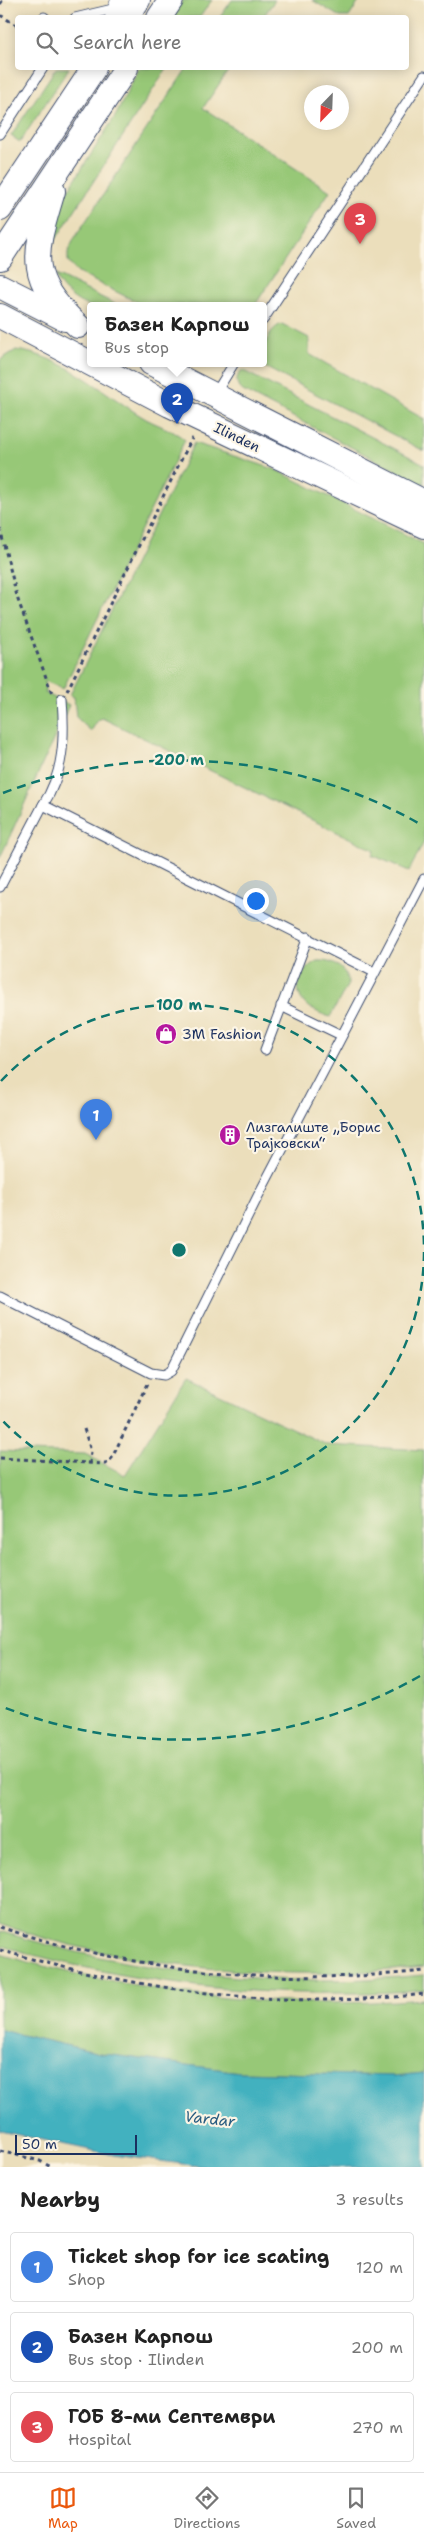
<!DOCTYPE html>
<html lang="en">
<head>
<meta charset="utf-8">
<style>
  body { margin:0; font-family:"Shantell Sans",sans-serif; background:#f6f6f6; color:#222 }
  .compass { position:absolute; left:304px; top:85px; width:45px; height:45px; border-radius:50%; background:#fff; box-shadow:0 2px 12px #0003; rotate:203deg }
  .scale { position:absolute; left:15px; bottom:12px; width:122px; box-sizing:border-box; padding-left:5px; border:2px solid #1b2f5e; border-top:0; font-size:14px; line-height:18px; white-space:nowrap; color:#1b2f5e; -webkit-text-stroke:4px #fcf5e5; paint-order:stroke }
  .you { position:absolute; left:255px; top:900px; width:18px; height:18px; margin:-12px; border:4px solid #fff; border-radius:50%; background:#1a73e8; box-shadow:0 0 0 8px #1a73e833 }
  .badge { display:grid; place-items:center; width:32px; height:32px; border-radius:50%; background:#ea580c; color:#fff; font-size:16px; font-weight:700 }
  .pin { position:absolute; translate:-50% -41px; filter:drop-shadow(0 1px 2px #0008) }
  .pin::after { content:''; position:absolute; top:26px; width:18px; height:15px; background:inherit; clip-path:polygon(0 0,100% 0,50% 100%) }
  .popup { position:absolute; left:87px; top:302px; width:180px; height:65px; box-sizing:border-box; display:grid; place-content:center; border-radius:5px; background:#fff; filter:drop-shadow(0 1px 4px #0005); font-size:16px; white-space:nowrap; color:#767676 }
  .popup b { font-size:19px; color:#222 }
  .popup::after { content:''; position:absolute; left:50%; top:100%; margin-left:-10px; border:10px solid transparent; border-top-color:#fff }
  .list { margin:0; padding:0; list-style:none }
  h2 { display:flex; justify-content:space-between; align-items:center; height:65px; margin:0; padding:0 20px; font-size:21px }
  h2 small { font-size:16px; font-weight:400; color:#767676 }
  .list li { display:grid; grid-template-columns:32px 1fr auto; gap:15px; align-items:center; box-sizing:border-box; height:70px; margin:0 10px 10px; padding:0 10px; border:1px solid #e0e0e0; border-radius:5px }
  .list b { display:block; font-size:19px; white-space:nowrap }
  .list p { margin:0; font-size:16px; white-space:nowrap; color:#767676 }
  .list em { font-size:16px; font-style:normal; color:#767676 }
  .icon { flex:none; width:28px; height:28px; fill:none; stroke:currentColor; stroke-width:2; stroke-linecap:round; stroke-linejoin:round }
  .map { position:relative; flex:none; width:424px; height:2167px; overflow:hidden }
  .search { position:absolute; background:#fff; box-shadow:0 2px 12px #0003; left:15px; right:15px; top:15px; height:55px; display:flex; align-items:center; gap:12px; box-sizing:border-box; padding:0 18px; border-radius:5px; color:#767676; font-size:19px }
  .sheet { height:305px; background:#fff }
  nav { display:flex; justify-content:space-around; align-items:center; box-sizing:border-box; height:70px; border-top:1px solid #e0e0e0; background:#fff; font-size:14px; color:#767676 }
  nav a { display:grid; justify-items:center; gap:2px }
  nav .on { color:#ea580c }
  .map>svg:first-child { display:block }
</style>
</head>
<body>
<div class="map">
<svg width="424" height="2167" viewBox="0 0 424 2167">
  <rect width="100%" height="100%" fill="#fcf5e5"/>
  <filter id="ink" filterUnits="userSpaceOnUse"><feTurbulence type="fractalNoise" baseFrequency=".02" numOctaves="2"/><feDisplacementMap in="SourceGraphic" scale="10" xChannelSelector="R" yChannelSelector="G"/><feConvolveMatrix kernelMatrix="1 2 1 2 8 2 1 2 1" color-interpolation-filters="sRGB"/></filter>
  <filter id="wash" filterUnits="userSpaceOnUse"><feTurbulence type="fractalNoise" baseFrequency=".0096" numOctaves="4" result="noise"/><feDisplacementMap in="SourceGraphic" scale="20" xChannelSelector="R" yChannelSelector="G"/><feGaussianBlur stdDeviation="1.12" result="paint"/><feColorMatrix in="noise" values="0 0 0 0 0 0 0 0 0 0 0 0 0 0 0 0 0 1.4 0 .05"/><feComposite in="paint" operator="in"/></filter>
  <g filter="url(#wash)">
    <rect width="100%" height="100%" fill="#ebdebb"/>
    <!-- green -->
    <g fill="#97c877" stroke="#597c6a">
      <path d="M183 0H212L200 17 171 18Z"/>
      <path d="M232 0H275L263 17H220Z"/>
      <path d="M312 0H360L349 17H340Z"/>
      <path d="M56 68H69L20 142 11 136Z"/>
      <path d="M139 68H167L47 253 60 203 116 115Z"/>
      <path d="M187 68H230L203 108 330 191 255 305H143L78 273 68 262V252L74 239Z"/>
      <path d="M56 275 117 305C109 305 95 307 90 306 78 304 57 287 56 275Z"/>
      <path d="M282 324 309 338V354L424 419V451L261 365 259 363H263C263 349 267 329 282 324Z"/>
      <path d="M16 350C65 357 101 391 141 416 155 425 173 429 185 440L63 689 45 681V693L69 705 0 858V360Z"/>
      <path d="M242 370 424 464V485L243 391C235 385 235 377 242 370Z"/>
      <path d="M194 443 274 469 424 544V842L409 871 372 855 374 850 102 718 98 720 91 731 76 717 74 697 70 695Z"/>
      <path d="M317 961C332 960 348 968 348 984L330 1017C322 1014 311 1010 305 1004 291 989 301 969 317 961Z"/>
      <path d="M186 1378 327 1445 424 1450V1967C286 1982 131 1970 0 1924V1451L85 1454 125 1475Z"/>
      <path d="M0 1931C136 1974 282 1989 424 1975V1989C396 1993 368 1993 341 1993 226 1995 110 1979 0 1945Z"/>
      <path d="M0 1954C138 1995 280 2011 424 1999V2073L395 2076 240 2072 104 2054 0 2030Z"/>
    </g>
    <!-- water -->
    <path fill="#43b1bf" stroke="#2f708e" d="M0 2030 104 2054 240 2072 395 2076 424 2073V2167H206L114 2155 0 2131Z"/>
  </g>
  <g filter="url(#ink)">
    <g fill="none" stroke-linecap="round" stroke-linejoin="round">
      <!-- lane casing -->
      <g stroke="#3a496c" stroke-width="11">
        <g id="lane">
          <path d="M44 17 45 18"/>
          <path d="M75 18 117 8"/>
          <path d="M0 134 43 68"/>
          <path d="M263 320 424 76"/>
          <path d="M215 394 234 363"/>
          <path d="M43 805C64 773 65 737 62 699"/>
          <path d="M0 887 43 805 374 972"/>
          <path d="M281 1006 341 1035"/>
          <path d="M265 1050 308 937"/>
          <path d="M0 1296 151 1373 164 1375 171 1371 258 1196 424 879"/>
        </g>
      </g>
      <!-- street casing -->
      <g stroke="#3a496c" stroke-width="19">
        <path id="street" d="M114 18 120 0"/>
      </g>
      <!-- secondary casing -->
      <g stroke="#3a496c" stroke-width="26">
        <g id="secondary">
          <path d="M126 18 138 0"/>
          <path d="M159 18 171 0"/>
          <path d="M53 191C34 255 25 276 78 326"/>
          <path d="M0 209 94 68"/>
          <path d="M0 258 126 68"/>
          <path d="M0 286 65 319"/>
          <path d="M0 316 170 405 424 526"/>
          <path d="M151 363 424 502"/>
        </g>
      </g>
      <!-- path -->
      <g stroke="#3a496c" stroke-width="3" stroke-dasharray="4 4" stroke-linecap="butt">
        <path d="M0 4 3 0"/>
        <path d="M0 15 18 26"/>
        <path d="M0 529 18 600 52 694"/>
        <path d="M67 691 192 438"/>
        <path d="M84 1429 91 1451 90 1463"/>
        <path d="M0 1458 106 1464 112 1458 147 1384"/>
        <path d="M0 1927C135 1972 283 1986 424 1971"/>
        <path d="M0 1950C136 1990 282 2011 424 1994"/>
        <path d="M0 2151 40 2161 51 2167"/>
      </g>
      <!-- lane -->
      <use href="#lane" stroke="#fff" stroke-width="9"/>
      <!-- street -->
      <use href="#street" stroke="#fff" stroke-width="18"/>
      <!-- secondary -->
      <use href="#secondary" stroke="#fff" stroke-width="24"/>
    </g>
  </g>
  <!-- distance rings -->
  <g fill="none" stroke="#0f766e" stroke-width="2.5" stroke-dasharray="9 6">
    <path d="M424 1252A245 245 0 0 1 1 1419M1 1081A245 245 0 0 1 424 1248"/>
    <path d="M420 1676A490 490 0 0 1 3 1707M3 793A490 490 0 0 1 420 824"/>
  </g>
  <!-- icons -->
  <defs>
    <g id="shop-disc" transform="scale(1.125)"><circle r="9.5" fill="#b5179e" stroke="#fcf5e5"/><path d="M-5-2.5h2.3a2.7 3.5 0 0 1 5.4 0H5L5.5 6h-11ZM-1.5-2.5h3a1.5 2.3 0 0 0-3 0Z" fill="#fff"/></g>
    <g id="building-disc" transform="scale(1.125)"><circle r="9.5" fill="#b5179e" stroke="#fcf5e5"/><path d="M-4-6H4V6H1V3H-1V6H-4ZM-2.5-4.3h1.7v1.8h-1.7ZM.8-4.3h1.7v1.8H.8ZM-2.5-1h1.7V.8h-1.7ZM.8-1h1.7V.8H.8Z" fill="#fff"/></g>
  </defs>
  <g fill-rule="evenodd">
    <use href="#shop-disc" x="166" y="1034"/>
    <use href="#building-disc" x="230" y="1135"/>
  </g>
  <g text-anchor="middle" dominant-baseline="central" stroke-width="4.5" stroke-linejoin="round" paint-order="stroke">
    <!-- street labels -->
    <g font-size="14" fill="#1b2f5e" stroke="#fcf5e5">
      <text transform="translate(237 437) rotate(26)">Ilinden</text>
    </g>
    <!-- poi labels -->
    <g font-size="14" fill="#1b2f5e" stroke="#fcf5e5" text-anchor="start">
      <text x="182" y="1034">3M Fashion</text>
      <text x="246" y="1127">Лизгалиште „Борис<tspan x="246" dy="16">Трајковски“</tspan></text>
    </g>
    <!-- water labels -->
    <g font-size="15" font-style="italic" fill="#295c80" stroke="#fcf5e5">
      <text transform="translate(210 2119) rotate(6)">Vardar</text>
    </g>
  </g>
  <circle cx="179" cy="1250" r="8" fill="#0f766e" stroke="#fcf5e5" stroke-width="2.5"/>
  <g font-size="15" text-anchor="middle" font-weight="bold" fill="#0f766e" stroke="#fcf5e5" stroke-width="4.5" stroke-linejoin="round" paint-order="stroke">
    <text x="179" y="765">200 m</text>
    <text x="179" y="1010">100 m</text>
  </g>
</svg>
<svg class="compass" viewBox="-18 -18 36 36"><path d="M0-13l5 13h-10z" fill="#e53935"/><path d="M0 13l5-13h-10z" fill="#767676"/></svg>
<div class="scale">50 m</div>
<div class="you"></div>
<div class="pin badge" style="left:96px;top:1140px;background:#3f7fe0">1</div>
<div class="pin badge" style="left:177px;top:424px;background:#1a4fb4">2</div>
<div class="popup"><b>Базен Карпош</b>Bus stop</div>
<div class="pin badge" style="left:360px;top:244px;background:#e0444e">3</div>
<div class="search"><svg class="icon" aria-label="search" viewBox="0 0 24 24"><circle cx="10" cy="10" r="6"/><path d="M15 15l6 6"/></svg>Search here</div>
</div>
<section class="sheet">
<h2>Nearby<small>3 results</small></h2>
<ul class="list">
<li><span class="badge" style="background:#3f7fe0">1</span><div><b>Ticket shop for ice scating</b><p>Shop</p></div><em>120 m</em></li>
<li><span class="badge" style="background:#1a4fb4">2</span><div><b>Базен Карпош</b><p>Bus stop · Ilinden</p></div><em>200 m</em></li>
<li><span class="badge" style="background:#e0444e">3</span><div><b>ГОБ 8-ми Септември</b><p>Hospital</p></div><em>270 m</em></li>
</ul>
</section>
<nav>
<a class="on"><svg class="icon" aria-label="map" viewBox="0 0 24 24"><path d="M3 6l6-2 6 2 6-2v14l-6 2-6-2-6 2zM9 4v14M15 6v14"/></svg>Map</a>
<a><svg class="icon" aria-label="directions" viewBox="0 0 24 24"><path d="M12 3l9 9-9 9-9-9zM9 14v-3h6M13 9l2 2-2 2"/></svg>Directions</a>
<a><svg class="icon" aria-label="saved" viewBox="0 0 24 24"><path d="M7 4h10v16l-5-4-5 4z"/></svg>Saved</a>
</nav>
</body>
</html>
